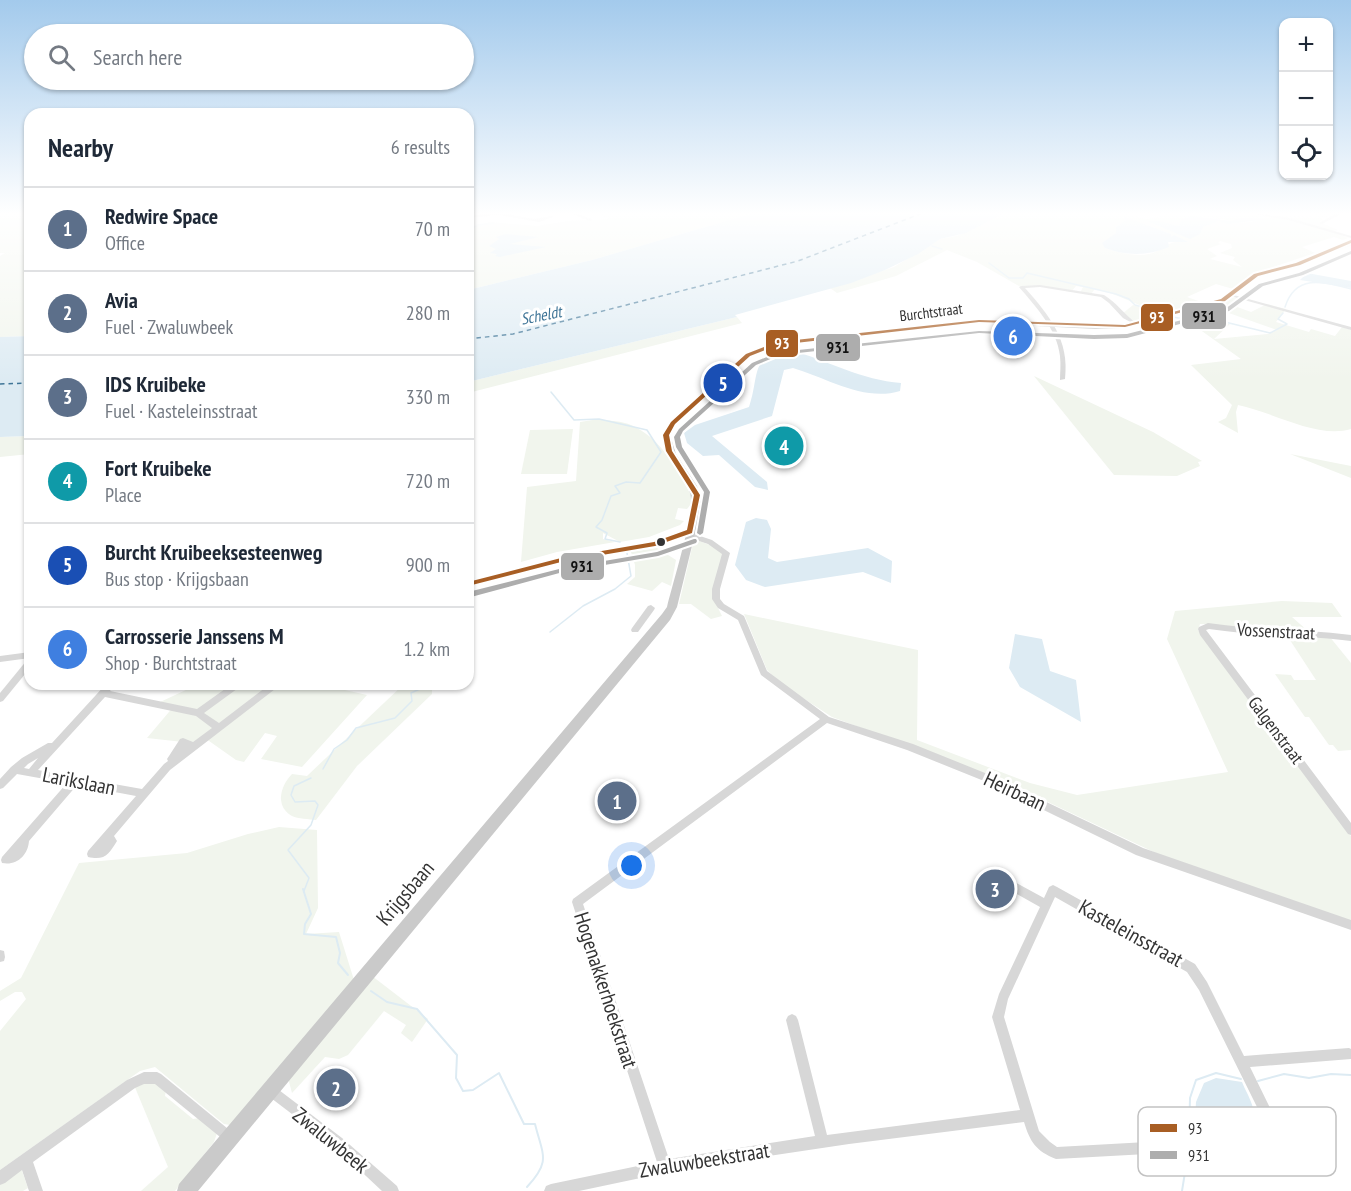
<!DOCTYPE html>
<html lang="en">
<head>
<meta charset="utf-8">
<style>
  body { margin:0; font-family:"PT Sans Narrow",sans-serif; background:#f6f6f7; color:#1f2937 }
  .controls { position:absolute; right:18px; top:18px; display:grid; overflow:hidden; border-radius:12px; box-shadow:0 2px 4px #0004 }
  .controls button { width:54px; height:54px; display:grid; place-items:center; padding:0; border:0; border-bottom:2px solid #e0e1e3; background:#fff; color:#1f2937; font:30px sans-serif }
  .you { position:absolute; left:632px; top:866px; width:21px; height:21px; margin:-15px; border:4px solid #fff; border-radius:50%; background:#1a73e8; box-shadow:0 0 0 9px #1a73e833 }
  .badge { display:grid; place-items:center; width:39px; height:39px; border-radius:50%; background:#7a7a7a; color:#fff; font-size:20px; font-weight:700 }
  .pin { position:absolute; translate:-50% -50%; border:3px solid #fff; box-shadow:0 2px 6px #0006 }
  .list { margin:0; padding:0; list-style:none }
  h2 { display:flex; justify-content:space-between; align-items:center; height:78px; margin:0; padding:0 24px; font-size:26px }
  h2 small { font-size:20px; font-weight:400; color:#747a83 }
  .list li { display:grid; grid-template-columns:39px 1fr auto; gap:18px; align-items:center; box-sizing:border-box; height:84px; padding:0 24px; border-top:2px solid #e0e1e3 }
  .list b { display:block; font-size:22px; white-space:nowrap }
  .list p { margin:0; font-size:20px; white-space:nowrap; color:#747a83 }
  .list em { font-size:20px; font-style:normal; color:#747a83 }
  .icon { flex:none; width:33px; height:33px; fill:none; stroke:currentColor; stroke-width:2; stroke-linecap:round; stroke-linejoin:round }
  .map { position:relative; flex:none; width:1351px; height:1191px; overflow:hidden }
  .search { position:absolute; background:#fff; box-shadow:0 2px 4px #0004; left:24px; top:24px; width:450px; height:66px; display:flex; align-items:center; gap:15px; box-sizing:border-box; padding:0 21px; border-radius:33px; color:#747a83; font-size:22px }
  .panel { position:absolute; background:#fff; box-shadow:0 2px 4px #0004; left:24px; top:108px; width:450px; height:582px; border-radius:18px }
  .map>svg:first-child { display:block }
</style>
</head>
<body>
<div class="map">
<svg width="1351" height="1191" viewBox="0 0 1351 1191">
  <rect width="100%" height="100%" fill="#fff"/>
  <!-- green -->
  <g fill="#f1f5ed" fill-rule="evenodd">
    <path d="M0 214H30V336L0 337V256L5 253H0Z"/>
    <path d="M597 214H750L592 260 468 290V229L490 222 537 226 568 221 609 219Z"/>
    <path d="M1002 214H1130C1143 221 1154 220 1165 214L1316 217 1311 214H1336L1322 218 1323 220 1319 222 1338 230 1332 231 1348 238 1343 240 1334 237 1302 247 1315 253 1255 273 1233 289 1216 284 1187 297 1204 303 1133 322 1122 314 1133 305 1155 311C1134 304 1118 294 1095 289L1091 294 1080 293 1083 287 1076 286 1071 292 1043 286H1019L977 262 947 250 896 276 837 293 830 288 894 267 940 239 957 236ZM1202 216 1231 221 1260 219C1250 224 1232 223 1221 221 1215 221 1207 224 1201 224L1202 231 1157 225 1160 221 1179 226ZM1125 217 1171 234 1169 237 1187 242C1170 241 1170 244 1157 251 1144 259 1119 253 1105 248L1116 233V227L1126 220ZM1220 241 1231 244 1232 248 1220 253 1235 257 1233 260 1242 267 1210 259 1217 256 1207 249 1221 244 1218 243Z"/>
    <path d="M1232 297 1238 299 1229 304 1251 312 1267 304 1286 309 1276 322 1309 332 1311 329 1335 336 1342 327 1351 330V429C1317 439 1273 412 1238 405L1236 412 1238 433 1218 422 1226 418 1232 405 1191 365 1241 359 1185 319 1230 324 1214 339 1268 334 1277 330 1209 306Z"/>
    <path d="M737 317 742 323 468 393V382Z"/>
    <path d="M1034 376 1153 432 1202 461 1198 462 1200 466 1177 476 1114 475Z"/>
    <path d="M599 419C608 421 623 421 631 425 660 438 674 464 691 495V504L687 509 678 508 675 519 684 521 680 525 649 537 620 542 603 533V539L615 542 557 552 521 562 527 487 576 481 580 422Z"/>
    <path d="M573 429 567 474H521L530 430Z"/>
    <path d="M30 436V454L0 457V437Z"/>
    <path d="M1290 454 1351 466V478Z"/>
    <path d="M694 539 715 547 723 554 717 606 722 616 711 619 691 604H679Z"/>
    <path d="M657 548 676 560 671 586 662 582 652 591 627 584 635 577V565L631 552Z"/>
    <path d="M1282 601 1332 603 1342 617H1292L1308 631 1285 632 1205 624H1200L1198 630 1351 836V921L1158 854 999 779 832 717 780 683 767 670 744 614 918 650 917 740 1030 783 1077 795 1228 772 1167 639 1175 611Z"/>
    <path d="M1310 635 1329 636 1351 663V750L1338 751 1333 745H1329L1309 717H1305L1275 674 1291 675 1294 680H1316L1288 637Z"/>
    <path d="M168 684H338L336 688 367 695 302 767 261 759 277 736 265 733 244 762 236 760 202 736 192 743 147 738 174 706 158 703 188 689Z"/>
    <path d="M404 684H424L432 687V694L357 766 316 820C309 819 298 819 292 816 274 806 281 785 292 774L307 776Z"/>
    <path d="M279 827 317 830 318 908 306 934 339 932 354 980 230 1125 224 1124 155 1067 140 1071 0 1170V1031L26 999 22 992H15L0 1001V991L21 978 79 863 187 853 248 834Z"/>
    <path d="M372 976 428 1019 412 1042 401 1033 406 1025 384 1011 348 1055 339 1059 325 1057 292 1093 288 1078Z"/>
    <path d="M155 1080 166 1090 165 1096 193 1119 200 1118 217 1133 214 1142 175 1191H141L168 1167 134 1085Z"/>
    <path d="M21 1168 28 1188 23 1191H0V1181Z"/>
  </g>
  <!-- water -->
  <g fill="#ddebf3">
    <path d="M750 214H1002L966 233 940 239 918 254 885 270 851 283 735 315 737 317 468 382V290L592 260Z"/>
    <path d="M1123 216 1171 234V237L1174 235 1188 242H1168L1169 247C1148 256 1126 256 1105 248L1102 243 1116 233V227L1126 220Z"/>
    <path d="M1192 216 1231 221 1242 218 1267 219 1228 224 1218 221 1203 227 1200 234 1190 239 1147 221H1160L1179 226 1181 220Z"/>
    <path d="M506 234 538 237 510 244 546 247 500 257 495 256 497 254 490 253 496 249 489 246 499 239 496 237Z"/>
    <path d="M1307 273 1351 281V288L1300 280Z"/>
    <path d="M30 336V436L0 437V337Z"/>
    <path d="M791 350C828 361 862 380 901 383L900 391C864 402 827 378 793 368L784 370 772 416 712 436 767 482 768 490 755 487 719 455 703 456 687 443 684 433 695 425 749 407C760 375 749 354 791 350Z"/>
    <path d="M756 518 767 520 771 529 768 558 777 562 868 548 892 561 891 583 863 572 765 587 746 580 735 565 746 522Z"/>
    <path d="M1015 634 1042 639 1050 671 1076 680 1081 722 1020 687 1009 668Z"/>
    <path d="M1216 1078 1242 1082C1248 1097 1260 1112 1250 1127L1194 1132 1196 1102 1204 1083Z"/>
  </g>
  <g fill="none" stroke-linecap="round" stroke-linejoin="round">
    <!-- stream-far1 -->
    <g stroke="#ddebf3" stroke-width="1.5">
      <path d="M468 231 478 225 494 223"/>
      <path d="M932 246 942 249"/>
      <path d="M989 263 1009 278H1023L1027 273 1116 294 1129 299 1135 305 1164 313"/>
      <path d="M1285 307C1296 273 1324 282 1351 289"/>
      <path d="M1173 317 1199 322H1225L1270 333 1287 324 1278 319 1283 313"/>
      <path d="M551 392 574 420 599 419 647 430 661 452 640 483 626 482 615 486 620 493 611 496 602 520 596 527 607 533 605 539 620 542"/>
      <path d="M550 632 583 606 615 589 631 576 627 553"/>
      <path d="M323 769 334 749 347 740 356 728 395 718 412 701 411 693 431 684"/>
      <path d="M304 891 309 878 288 850 311 825 318 805 315 801 295 802 291 795 294 786 311 778"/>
    </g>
    <!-- stream -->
    <g stroke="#ddebf3" stroke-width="2">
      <path d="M303 889 311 914 305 924 304 934 336 937 340 953 338 963 348 975"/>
      <path d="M371 991 387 1002 417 1009 457 1055 456 1078 463 1091 473 1090 499 1073 524 1124H535C543 1156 551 1161 527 1187"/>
      <path d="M1258 1081 1284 1074 1309 1078 1331 1074 1351 1075"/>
      <path d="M1189 1134 1190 1098 1196 1080 1216 1073 1241 1079"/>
      <path d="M1182 1191 1187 1160"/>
    </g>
    <!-- ferry -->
    <g stroke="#3f7597" stroke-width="1.5" stroke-dasharray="4.5 4" stroke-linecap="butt">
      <path d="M468 339 513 334 798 261 920 214"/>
      <path d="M0 384 30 383"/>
    </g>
    <!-- minor -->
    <g fill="#d7d7d7" fill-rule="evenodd">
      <path d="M483 214H508L534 219 551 216 553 217 539 222 499 215 468 218V216Z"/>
      <path d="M572 214H579L593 220 590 221Z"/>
      <path d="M1254 214C1287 214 1319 227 1351 236V238L1288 220Z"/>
      <path d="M1335 214H1341L1322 224 1319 223Z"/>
      <path d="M1040 285 1104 295C1116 302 1125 315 1136 323L1134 324 1123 318 1109 303 1101 297 1040 287 1025 288C1049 315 1070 340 1065 379L1060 380C1060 373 1061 365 1060 356 1057 329 1036 307 1019 287L1021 286Z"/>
      <path d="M1230 294 1351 327V330L1230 296Z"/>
      <path d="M688 529H692L693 531 691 533 712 540 730 553 720 589V599L724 604 744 616 767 671 829 717 913 744 990 775 1143 848 1351 920V930L1136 855 984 781 907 750 827 723 583 904 669 1159 815 1136 786 1020 788 1016 792 1014 796 1016 798 1020 827 1135 1020 1110 992 1017 999 994 1040 907 985 876 984 873 985 870 989 868 1044 898 1049 887 1053 885 1057 887 1195 964 1207 982 1244 1056 1349 1048 1351 1049V1059L1250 1067 1273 1114 1270 1138 1268 1142 1256 1148 1056 1159C1036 1151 1030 1142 1024 1122L849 1144 729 1162 669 1172 579 1191H544L546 1186 551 1184 657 1162 572 902 573 899 820 719 761 675 738 620 718 608 712 599V589L722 554 708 544 687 537 686 535 655 546 561 562 468 586V582L561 558 654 542ZM1055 897 1187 972 1199 990 1261 1115 1258 1134 1255 1136 1057 1147 1050 1142 1039 1131 1004 1017 1008 999Z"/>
      <path d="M651 605 655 608 654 610 638 632H632L631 630 632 628 648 606Z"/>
      <path d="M1208 623C1255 630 1303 629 1351 635V641C1304 635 1256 636 1209 629L1206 630 1351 823V835L1348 834 1200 635 1198 629 1199 627Z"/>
      <path d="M30 652V658L0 662V656Z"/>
      <path d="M30 659V668L3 701 0 702V693L27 660Z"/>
      <path d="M106 684H115L110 691 197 709 232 684H242L241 686 204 713 219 723 270 684H280L279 686 170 770 114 836 117 841C109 854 105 861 88 857L87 854 88 851 136 796 77 785 29 841C28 855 17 866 2 863L1 860 2 857 67 783 17 774 3 788 0 789V779L11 767 22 758 48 743H52ZM105 697 196 716 212 728 193 742 183 738 180 739 169 756 167 759 168 761 164 764 142 789 80 778 76 776 74 777 38 770ZM38 758 29 769 24 768 28 764Z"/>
      <path d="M290 684H300V685L299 687 296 688 291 686Z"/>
      <path d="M0 950 4 951 5 957 4 961 0 962Z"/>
      <path d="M144 1072H157L161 1074 233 1133 235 1137 233 1141 229 1143 225 1141 155 1084H144L135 1088 33 1162 43 1191H29L22 1170 5 1183 0 1185V1170L127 1080Z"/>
      <path d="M271 1085 275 1087 342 1138 397 1186 399 1191H382L334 1146 267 1095 265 1091 267 1087Z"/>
    </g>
    <!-- major -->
    <path fill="#cacaca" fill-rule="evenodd" d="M1351 241V245L1300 265 1258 276 1225 301 1125 328 1095 329 979 323 778 346 751 357 676 424 670 435 676 454 697 486 702 505 677 607 670 620 198 1191H177L179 1184 662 614 667 607C672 585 696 511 690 493 684 472 666 458 662 435L670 421 745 353 777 342 979 319 1095 325 1125 324 1221 299 1254 274 1296 263Z"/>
    <!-- bus-1 casing -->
    <g stroke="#fff" stroke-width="4">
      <path id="bus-1" d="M1351 240V243L1300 265 1258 276 1225 301 1125 327 979 322 778 345 750 356 675 424 669 435 672 451 700 495 692 533 655 546 561 562 468 586V582L561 558 654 542 687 530 694 495 666 451 663 435 671 422 746 354 777 342 979 320 1125 325 1221 299 1254 274 1296 263Z"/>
    </g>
    <!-- bus-2 casing -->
    <g stroke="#fff" stroke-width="4">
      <g id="bus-2">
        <path d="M1351 251V254L1303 275 1263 286 1229 311 1127 338 1094 339 979 333 780 355 756 365 683 431 680 437 682 447 710 492 703 533 700 535 697 533 704 492 676 447 674 437 679 429 752 363 779 352 979 331 1094 335 1127 334 1225 309 1259 284 1299 273Z"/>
        <path d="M694 539H696L697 541 696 543 658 556 563 572 471 597 468 595V592L563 568 657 552Z"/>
      </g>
    </g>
    <!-- bus-1 -->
    <use href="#bus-1" fill="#a85e24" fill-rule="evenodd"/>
    <!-- bus-2 -->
    <use href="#bus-2" fill="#adadad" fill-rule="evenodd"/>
  </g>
  <!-- sky -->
  <linearGradient id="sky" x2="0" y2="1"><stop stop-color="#a3caec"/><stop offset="0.56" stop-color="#fff"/><stop offset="1" stop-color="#fff" stop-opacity="0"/></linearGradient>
  <rect width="1351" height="381" fill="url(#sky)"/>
  <!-- markers -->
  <circle fill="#333" stroke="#fff" stroke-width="2" cx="661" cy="542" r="5"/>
  <g text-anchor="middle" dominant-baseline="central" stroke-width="6" stroke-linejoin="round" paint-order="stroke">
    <!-- far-street labels -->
    <g font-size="15" fill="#333" stroke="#fff">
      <text transform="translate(931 312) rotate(-7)">Burchtstraat</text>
    </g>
    <!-- far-water labels -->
    <g font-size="16" font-style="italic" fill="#3f7597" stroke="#fff">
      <text transform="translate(541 315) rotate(-11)">Scheldt</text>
    </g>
    <!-- street labels -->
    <g font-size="18" fill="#333" stroke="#fff">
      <text transform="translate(1276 631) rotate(3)">Vossenstraat</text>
      <text transform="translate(1276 730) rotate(53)">Galgenstraat</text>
    </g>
    <!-- near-street labels -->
    <g font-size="21" fill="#333" stroke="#fff">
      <text transform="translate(79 781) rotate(11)">Larikslaan</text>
      <text transform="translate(1015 791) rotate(25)">Heirbaan</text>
      <text transform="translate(405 893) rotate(-50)">Krijgsbaan</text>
      <text transform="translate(1131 933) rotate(29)">Kasteleinsstraat</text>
      <text transform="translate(606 990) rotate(72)">Hogenakkerhoekstraat</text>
      <text transform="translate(331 1140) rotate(39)">Zwaluwbeek</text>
      <text transform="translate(704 1160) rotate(-9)">Zwaluwbeekstraat</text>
    </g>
  </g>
  <!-- legend -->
  <rect x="1138" y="1107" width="198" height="69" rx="9" fill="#fff" stroke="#c2c2c2" stroke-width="1.5"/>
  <rect x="1150" y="1124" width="27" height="8" fill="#a85e24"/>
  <rect x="1150" y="1151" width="27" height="8" fill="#adadad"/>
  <g font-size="16" fill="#333">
    <text x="1188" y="1134">93</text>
    <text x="1188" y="1161">931</text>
  </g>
  <g stroke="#fff" stroke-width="2">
    <rect x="1181" y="302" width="46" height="28" rx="6" fill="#adadad"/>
    <rect x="1140" y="303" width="34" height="29" rx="6" fill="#a85e24"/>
    <rect x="765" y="329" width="34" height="29" rx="6" fill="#a85e24"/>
    <rect x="815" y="333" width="46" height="29" rx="6" fill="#adadad"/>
    <rect x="560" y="552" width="45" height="29" rx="6" fill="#adadad"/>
  </g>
  <g font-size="16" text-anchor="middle" font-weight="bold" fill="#fff">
    <text x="1157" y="323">93</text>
    <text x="782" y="349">93</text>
  </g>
  <g font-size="16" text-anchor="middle" font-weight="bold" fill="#111">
    <text x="1204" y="322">931</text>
    <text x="838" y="353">931</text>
    <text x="582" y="572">931</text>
  </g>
</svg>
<div class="controls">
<button>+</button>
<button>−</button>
<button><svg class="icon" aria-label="locate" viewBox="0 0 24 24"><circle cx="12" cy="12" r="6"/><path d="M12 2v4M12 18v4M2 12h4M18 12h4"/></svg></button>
</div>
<div class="you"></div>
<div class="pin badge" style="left:617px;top:801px;background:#5c6f8a">1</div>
<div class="pin badge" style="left:336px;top:1088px;background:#5c6f8a">2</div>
<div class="pin badge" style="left:995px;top:889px;background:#5c6f8a">3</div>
<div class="pin badge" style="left:784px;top:446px;background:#0f9aa8">4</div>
<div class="pin badge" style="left:723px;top:383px;background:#1a4fb4">5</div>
<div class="pin badge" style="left:1013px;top:336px;background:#3f7fe0">6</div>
<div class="search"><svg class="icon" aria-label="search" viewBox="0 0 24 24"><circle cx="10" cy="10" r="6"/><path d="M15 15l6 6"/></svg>Search here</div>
<section class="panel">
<h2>Nearby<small>6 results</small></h2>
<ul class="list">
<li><span class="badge" style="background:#5c6f8a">1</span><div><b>Redwire Space</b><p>Office</p></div><em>70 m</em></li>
<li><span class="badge" style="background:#5c6f8a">2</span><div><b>Avia</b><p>Fuel · Zwaluwbeek</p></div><em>280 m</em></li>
<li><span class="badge" style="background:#5c6f8a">3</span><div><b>IDS Kruibeke</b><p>Fuel · Kasteleinsstraat</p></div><em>330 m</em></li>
<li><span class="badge" style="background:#0f9aa8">4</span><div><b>Fort Kruibeke</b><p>Place</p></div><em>720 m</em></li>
<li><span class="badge" style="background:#1a4fb4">5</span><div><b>Burcht Kruibeeksesteenweg</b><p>Bus stop · Krijgsbaan</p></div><em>900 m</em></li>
<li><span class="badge" style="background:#3f7fe0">6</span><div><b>Carrosserie Janssens M</b><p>Shop · Burchtstraat</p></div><em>1.2 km</em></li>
</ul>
</section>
</div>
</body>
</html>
